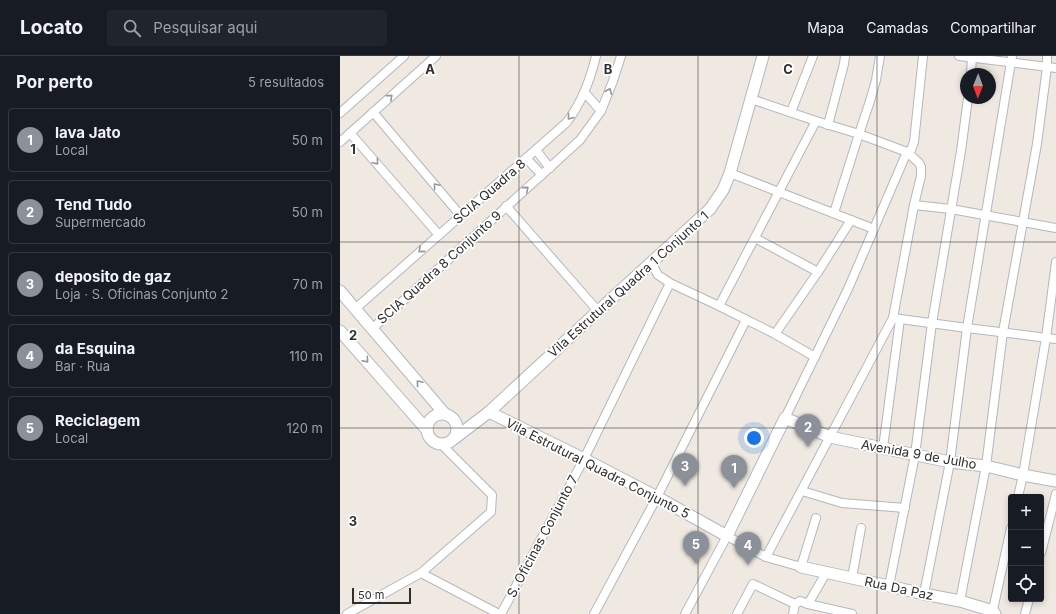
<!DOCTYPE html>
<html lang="pt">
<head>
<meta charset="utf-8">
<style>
  body { margin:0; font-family:Inter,sans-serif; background:#20242c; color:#f1f3f6 }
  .controls { position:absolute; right:12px; bottom:12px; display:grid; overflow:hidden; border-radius:4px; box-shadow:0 2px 6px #0003 }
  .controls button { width:36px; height:36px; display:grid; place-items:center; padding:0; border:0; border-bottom:1px solid #363941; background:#171b24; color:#f1f3f6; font:20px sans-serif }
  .compass { position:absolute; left:620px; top:12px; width:36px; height:36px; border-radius:50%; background:#171b24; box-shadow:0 2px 6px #0003; rotate:181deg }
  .scale { position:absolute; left:12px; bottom:10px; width:59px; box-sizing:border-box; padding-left:4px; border:2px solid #2e2e2e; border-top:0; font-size:11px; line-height:14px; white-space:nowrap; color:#2e2e2e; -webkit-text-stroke:3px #fff; paint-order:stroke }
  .you { position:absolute; left:414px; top:382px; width:14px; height:14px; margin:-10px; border:3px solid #fff; border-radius:50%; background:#1a73e8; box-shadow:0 0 0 6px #1a73e833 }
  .badge { display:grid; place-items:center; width:26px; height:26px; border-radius:50%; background:#8c9099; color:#fff; font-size:13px; font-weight:700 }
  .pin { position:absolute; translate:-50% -33px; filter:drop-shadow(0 1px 2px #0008) }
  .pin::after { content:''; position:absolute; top:21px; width:14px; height:12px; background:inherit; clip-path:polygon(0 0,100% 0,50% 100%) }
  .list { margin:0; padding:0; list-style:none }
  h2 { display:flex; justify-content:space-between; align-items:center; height:52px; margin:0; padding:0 16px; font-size:17px }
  h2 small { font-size:13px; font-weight:400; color:#9ea1a6 }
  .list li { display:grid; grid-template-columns:26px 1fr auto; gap:12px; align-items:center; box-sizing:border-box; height:64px; margin:0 8px 8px; padding:0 8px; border:1px solid #363941; border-radius:4px }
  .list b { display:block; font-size:15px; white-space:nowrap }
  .list p { margin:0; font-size:13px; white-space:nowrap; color:#9ea1a6 }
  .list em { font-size:13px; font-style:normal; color:#9ea1a6 }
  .icon { flex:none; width:22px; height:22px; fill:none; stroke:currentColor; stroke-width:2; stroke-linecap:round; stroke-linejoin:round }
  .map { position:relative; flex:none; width:716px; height:558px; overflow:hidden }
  header { display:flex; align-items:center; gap:24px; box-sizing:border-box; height:56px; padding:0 20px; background:#171b24; border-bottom:1px solid #363941 }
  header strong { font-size:19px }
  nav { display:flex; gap:22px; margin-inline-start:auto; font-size:14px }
  .search { width:280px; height:36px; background:#20242c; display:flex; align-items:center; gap:10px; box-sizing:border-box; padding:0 14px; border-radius:4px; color:#9ea1a6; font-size:15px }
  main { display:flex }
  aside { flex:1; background:#171b24 }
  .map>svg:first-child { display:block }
</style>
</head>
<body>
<header>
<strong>Locato</strong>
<div class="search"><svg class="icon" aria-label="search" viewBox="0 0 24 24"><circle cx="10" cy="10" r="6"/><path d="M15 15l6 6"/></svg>Pesquisar aqui</div>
<nav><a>Mapa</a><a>Camadas</a><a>Compartilhar</a></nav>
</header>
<main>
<aside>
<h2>Por perto<small>5 resultados</small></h2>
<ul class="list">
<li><span class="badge">1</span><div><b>lava Jato</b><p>Local</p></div><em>50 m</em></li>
<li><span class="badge">2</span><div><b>Tend Tudo</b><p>Supermercado</p></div><em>50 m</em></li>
<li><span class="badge">3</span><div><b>deposito de gaz</b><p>Loja · S. Oficinas Conjunto 2</p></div><em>70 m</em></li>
<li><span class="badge">4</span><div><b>da Esquina</b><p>Bar · Rua</p></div><em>110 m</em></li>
<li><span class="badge">5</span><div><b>Reciclagem</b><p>Local</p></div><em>120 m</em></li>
</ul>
</aside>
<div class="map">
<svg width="716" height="558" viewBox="0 0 716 558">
  <rect width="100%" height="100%" fill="#efe9e1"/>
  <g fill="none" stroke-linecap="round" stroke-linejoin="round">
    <!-- street casing -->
    <g stroke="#b4b7c1" stroke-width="10">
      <g id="street">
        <path d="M619 0 716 12"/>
        <path d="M631 18 632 0"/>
        <path d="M245 37 261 55"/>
        <path d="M411 43 476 65 519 78 567 96 579 107 581 111V120L574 149 553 262 426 501"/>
        <path d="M33 56 121 160"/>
        <path d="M451 56 473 0"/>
        <path d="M0 57 64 0"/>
        <path d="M488 69 504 8 505 0"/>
        <path d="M10 77 99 179"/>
        <path d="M0 86 96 0"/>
        <path d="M196 94 210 112"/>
        <path d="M186 102 202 119"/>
        <path d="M390 117 534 173"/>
        <path d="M574 149 611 153 716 172"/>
        <path d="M166 150 258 255"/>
        <path d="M494 157 519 78 530 45 536 24 540 0"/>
        <path d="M415 182 478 216"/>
        <path d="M314 204V212L318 219 330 227 379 250 435 278 475 301"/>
        <path d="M379 250 476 65"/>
        <path d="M15 253 226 67C242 47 250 25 256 0"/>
        <path d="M553 262 627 272 716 283"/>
        <path d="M33 272 240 84 261 55 273 25 281 0"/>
        <path d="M435 278 478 216 511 164"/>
        <path d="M445 362 508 233 567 96 571 94 574 86 583 0"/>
        <path d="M543 392 560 263"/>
        <path d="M462 435 502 447 565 452"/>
        <path d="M678 441 683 419 706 282 716 206"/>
        <path d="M701 497 716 438"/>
        <path d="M81 517 159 558"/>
        <path d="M512 522 521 472"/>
        <path d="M549 530 575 399 592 267 621 95 628 42"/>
        <path d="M584 538 610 406 627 272 672 0"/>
        <path d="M620 545 646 410 663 276 697 88 707 11V0"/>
        <path d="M468 548 512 558"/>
        <path d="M7 558 81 517 151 456 152 439 101 388"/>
        <path d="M161 558 244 403 330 227"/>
        <path d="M254 558 317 441 406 264"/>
        <path d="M345 558 387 480 426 501 461 511 476 462"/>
        <path d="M397 558 413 528 455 548 460 545 468 548 486 517"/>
        <path d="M453 558 455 548"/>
        <path d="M652 558 671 472"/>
        <path d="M685 558 689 543"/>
      </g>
    </g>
    <!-- secondary casing -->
    <g stroke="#b4b7c1" stroke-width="13">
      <g id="secondary">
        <path d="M0 235 104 357"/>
        <path d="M0 275 87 374"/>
        <path d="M149 356 244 403 317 441 387 480 445 362 490 381 610 406 646 410 683 419 716 425"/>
        <circle cx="102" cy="373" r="15"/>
        <path d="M115 382 149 356 258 255 370 153 383 134 390 117 423 0"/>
        <path d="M461 511 549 530 584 538 620 545 653 555 655 558"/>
      </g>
    </g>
    <!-- street -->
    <use href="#street" stroke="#fff" stroke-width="8"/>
    <!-- secondary -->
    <use href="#secondary" stroke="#fff" stroke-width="11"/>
  </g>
  <!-- one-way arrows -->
  <defs><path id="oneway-chevron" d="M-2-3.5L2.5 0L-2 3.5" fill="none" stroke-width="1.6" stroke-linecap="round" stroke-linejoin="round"/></defs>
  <g stroke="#969696">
    <use href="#oneway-chevron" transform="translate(269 35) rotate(-67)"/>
    <use href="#oneway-chevron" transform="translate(50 41) rotate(-42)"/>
    <use href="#oneway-chevron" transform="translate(230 61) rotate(128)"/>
    <use href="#oneway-chevron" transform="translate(36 106) rotate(49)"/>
    <use href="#oneway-chevron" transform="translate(96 130) rotate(-130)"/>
    <use href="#oneway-chevron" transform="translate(186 133) rotate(-41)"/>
    <use href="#oneway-chevron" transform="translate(81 194) rotate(139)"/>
    <use href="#oneway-chevron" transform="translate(26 304) rotate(49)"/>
    <use href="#oneway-chevron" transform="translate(79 327) rotate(-130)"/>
  </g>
  <!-- grid -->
  <path fill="none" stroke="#2e2e2e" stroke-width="1" stroke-opacity="0.55" d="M179 0V558M358 0V558M537 0V558M0 186H716M0 372H716"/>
  <g text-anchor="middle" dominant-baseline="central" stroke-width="3.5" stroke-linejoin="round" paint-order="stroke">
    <!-- street labels -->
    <g font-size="13" fill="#2e2e2e" stroke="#fff">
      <text transform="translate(149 135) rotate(-41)">SCIA Quadra 8</text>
      <text transform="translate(99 211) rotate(-42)">SCIA Quadra 8 Conjunto 9</text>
      <text transform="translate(288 228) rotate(-42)">Vila Estrutural Quadra 1 Conjunto 1</text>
      <text transform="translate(579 398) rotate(10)">Avenida 9 de Julho</text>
      <text transform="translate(258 412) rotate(27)">Vila Estrutural Quadra Conjunto 5</text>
      <text transform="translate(202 480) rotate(-62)">S. Oficinas Conjunto 7</text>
      <text transform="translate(559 532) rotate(12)">Rua Da Paz</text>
    </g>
  </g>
  <g font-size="13" text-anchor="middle" font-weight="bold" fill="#2e2e2e" stroke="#fff" stroke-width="3.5" stroke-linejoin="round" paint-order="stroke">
    <text x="90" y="18">A</text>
    <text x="268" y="18">B</text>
    <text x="448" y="18">C</text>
    <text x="13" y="98">1</text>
    <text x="13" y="284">2</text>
    <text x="13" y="470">3</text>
  </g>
</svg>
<div class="controls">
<button>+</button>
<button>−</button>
<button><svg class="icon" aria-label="locate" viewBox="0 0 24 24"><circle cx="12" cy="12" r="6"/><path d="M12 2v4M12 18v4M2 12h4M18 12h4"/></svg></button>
</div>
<svg class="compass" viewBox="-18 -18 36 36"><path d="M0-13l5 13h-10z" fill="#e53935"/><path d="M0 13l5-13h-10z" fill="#9ea1a6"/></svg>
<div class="scale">50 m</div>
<div class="you"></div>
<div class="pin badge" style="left:394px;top:432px">1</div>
<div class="pin badge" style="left:468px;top:391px">2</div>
<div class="pin badge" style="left:345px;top:430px">3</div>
<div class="pin badge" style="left:408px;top:509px">4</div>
<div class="pin badge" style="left:356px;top:508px">5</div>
</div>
</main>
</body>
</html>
